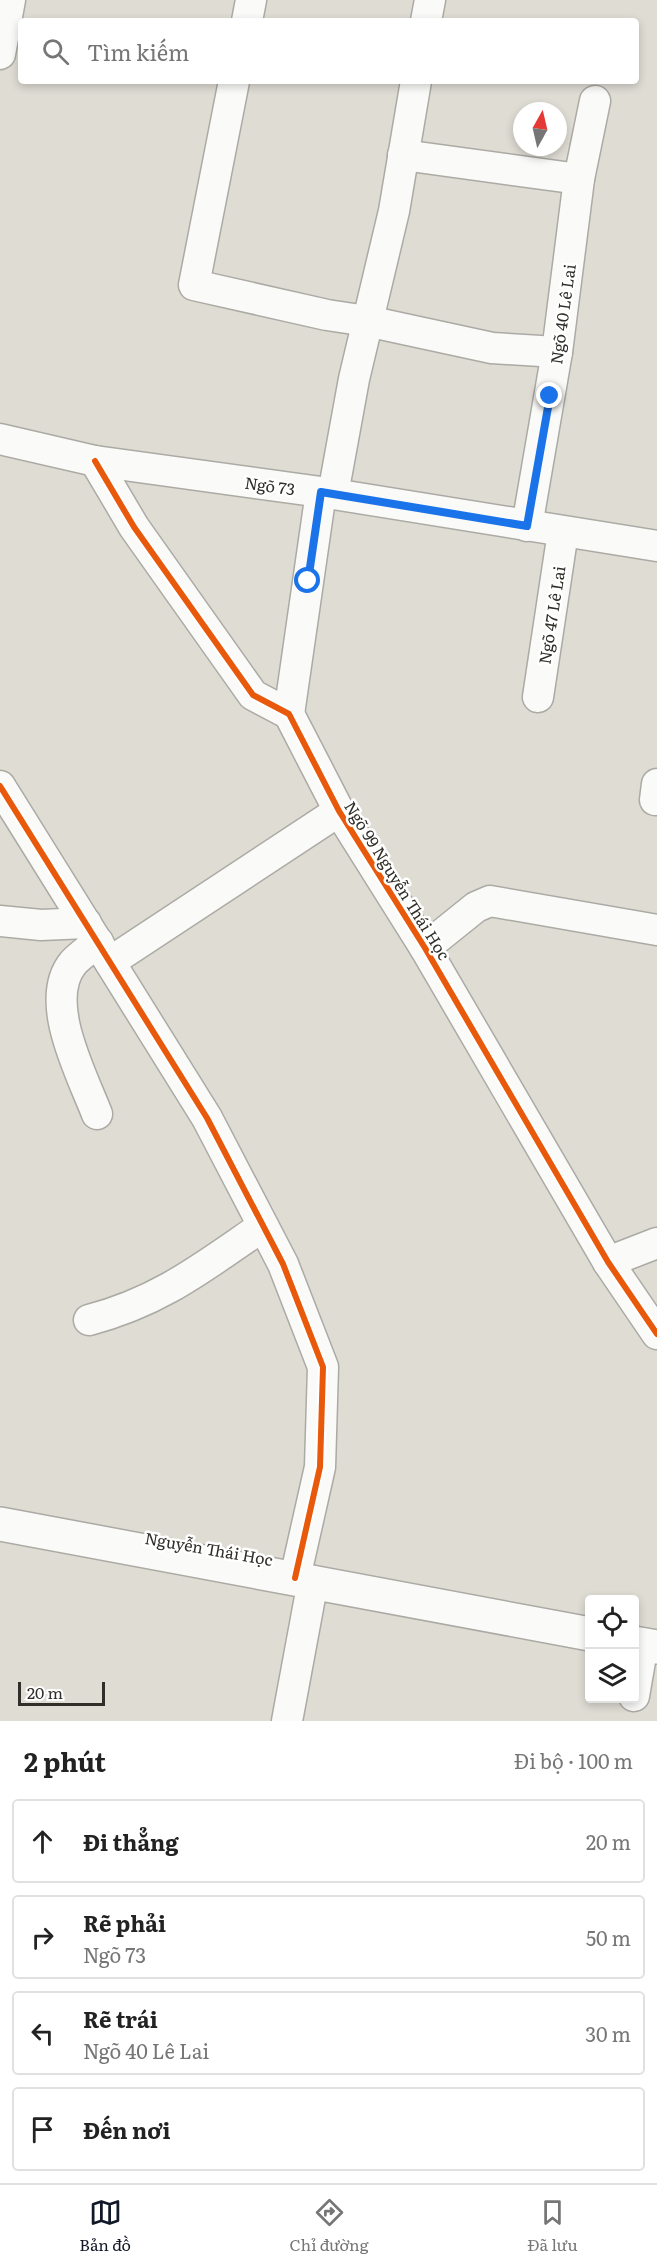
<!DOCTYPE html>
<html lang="vi">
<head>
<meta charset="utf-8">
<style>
  body { margin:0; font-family:Literata,serif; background:#f2f2f2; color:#222 }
  .controls { position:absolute; right:18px; bottom:18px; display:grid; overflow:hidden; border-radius:6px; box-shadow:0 3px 9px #0003 }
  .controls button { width:54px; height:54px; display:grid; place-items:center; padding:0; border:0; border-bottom:2px solid #e0e0e0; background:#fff; color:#222; font:30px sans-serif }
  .compass { position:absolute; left:513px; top:102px; width:54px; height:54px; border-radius:50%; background:#fff; box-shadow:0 3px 9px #0003; rotate:8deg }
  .scale { position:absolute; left:18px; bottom:15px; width:87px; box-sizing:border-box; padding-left:6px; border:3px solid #302e28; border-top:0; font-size:16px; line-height:21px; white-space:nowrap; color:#302e28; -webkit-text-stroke:4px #fff; paint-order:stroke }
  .stop { position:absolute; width:18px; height:18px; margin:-14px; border:4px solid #1a73e8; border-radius:50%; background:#fff }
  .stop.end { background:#1a73e8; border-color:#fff; box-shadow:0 2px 6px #0008 }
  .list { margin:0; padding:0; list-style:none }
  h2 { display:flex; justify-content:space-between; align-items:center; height:78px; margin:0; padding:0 24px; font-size:26px }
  h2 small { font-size:20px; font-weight:400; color:#767676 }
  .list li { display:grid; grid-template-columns:39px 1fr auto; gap:18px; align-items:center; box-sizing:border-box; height:84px; margin:0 12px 12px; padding:0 12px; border:2px solid #e0e0e0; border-radius:6px }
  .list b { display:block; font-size:22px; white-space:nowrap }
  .list p { margin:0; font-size:20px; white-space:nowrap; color:#767676 }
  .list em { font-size:20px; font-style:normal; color:#767676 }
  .icon { flex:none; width:33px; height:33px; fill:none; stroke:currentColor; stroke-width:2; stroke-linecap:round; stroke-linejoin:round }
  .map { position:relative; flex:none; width:657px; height:1721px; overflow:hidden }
  .search { position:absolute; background:#fff; box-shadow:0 3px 9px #0003; left:18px; right:18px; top:18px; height:66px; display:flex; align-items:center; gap:15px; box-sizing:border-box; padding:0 21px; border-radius:6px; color:#767676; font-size:22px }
  .sheet { height:462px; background:#fff }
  nav { display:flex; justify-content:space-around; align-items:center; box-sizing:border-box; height:84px; border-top:2px solid #e0e0e0; background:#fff; font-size:16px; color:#767676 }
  nav a { display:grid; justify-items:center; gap:3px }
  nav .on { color:#111827 }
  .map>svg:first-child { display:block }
</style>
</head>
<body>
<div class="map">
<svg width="657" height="1721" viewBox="0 0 657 1721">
  <rect width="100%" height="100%" fill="#dedcd3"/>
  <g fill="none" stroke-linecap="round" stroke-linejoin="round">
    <!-- minor casing -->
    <g stroke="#acaaa4" stroke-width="33">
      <g id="minor">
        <path d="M247 21 251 0"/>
        <path d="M426 21 430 0"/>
        <path d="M0 54 10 0"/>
        <path d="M234 81 194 285 327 315 367 321 492 348 557 352"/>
        <path d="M403 155 579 179"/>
        <path d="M0 439 95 461 321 492 657 546"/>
        <path d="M95 461 134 527 253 695 289 714 339 811 425 948 608 1262 657 1334"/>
        <path d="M333 494 354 379 394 211 416 81"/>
        <path d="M527 526 557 352 579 179 595 101"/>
        <path d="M538 697 563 532"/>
        <path d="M289 714 321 492"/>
        <path d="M0 786 207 1118 283 1264 323 1367 320 1467 295 1578"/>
        <path d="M655 800 657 784"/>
        <path d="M0 921 41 925 86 923"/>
        <path d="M425 948 476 907 490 901 657 930"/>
        <path d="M110 962 339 811"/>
        <path d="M97 1114C82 1075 42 1001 73 963 80 955 90 949 98 942"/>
        <path d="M608 1262 657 1243"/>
        <path d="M89 1320C161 1301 203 1267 263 1226"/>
        <path d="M634 1696 643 1644"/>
        <path d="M287 1721 313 1581"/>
      </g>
    </g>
    <!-- major casing -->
    <g stroke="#acaaa4" stroke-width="36">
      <g id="major">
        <path d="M0 1524 590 1634"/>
        <path d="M634 1643 657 1647"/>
      </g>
    </g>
    <!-- minor -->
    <use href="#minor" stroke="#fafaf8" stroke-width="30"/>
    <!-- major -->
    <use href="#major" stroke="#fafaf8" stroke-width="33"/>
    <!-- cycleway casing -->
    <g stroke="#fff" stroke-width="10">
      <g id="cycleway">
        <path d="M95 461 134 527 253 695 289 714 339 811 425 948 608 1262 657 1334"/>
        <path d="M0 786 207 1118 283 1264 323 1367 320 1467 295 1578"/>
      </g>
    </g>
    <!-- cycleway -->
    <use href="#cycleway" stroke="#e8590c" stroke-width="6"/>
  </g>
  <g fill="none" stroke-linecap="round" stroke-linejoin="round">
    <!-- route -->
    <path stroke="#1a73e8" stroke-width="8" d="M308 581 321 492 527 526 550 396"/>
  </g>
  <g text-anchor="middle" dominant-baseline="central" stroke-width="5" stroke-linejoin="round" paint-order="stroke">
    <!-- street labels -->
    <g font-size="16" fill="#302e28" stroke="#fff">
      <text transform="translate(562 314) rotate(-82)">Ngõ 40 Lê Lai</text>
      <text transform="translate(270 485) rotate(8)">Ngõ 73</text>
      <text transform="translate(551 615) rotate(-81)">Ngõ 47 Lê Lai</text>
      <text transform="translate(398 880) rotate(58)">Ngõ 99 Nguyễn Thái Học</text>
      <text transform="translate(209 1548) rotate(10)">Nguyễn Thái Học</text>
    </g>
  </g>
</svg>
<div class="controls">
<button><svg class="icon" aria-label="locate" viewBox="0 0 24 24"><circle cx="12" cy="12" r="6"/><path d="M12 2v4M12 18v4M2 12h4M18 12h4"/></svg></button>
<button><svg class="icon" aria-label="layers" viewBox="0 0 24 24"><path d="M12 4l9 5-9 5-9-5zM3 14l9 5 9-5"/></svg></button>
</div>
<svg class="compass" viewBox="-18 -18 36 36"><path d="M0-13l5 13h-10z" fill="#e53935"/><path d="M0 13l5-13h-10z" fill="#767676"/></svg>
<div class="scale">20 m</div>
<div class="stop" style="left:308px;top:581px"></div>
<div class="stop end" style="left:550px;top:396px"></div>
<div class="search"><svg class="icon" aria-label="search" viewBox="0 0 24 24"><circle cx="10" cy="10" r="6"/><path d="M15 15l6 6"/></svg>Tìm kiếm</div>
</div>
<section class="sheet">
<h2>2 phút<small>Đi bộ · 100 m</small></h2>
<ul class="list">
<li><svg class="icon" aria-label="ahead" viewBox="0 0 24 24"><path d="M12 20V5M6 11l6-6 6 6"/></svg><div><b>Đi thẳng</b></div><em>20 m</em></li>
<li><svg class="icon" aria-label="right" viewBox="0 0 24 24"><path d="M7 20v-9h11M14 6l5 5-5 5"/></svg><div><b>Rẽ phải</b><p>Ngõ 73</p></div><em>50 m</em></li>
<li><svg class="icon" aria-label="left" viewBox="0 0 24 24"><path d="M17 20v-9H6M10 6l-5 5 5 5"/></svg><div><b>Rẽ trái</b><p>Ngõ 40 Lê Lai</p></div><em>30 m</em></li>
<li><svg class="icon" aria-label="arrive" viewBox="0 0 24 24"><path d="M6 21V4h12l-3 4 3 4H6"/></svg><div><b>Đến nơi</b></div></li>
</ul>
</section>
<nav>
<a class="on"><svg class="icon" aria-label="map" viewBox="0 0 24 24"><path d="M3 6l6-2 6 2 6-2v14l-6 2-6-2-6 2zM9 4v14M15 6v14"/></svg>Bản đồ</a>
<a><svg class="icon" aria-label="directions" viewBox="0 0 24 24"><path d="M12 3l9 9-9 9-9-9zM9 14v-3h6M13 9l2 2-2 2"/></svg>Chỉ đường</a>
<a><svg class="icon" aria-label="saved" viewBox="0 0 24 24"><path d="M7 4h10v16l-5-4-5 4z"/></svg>Đã lưu</a>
</nav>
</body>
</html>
